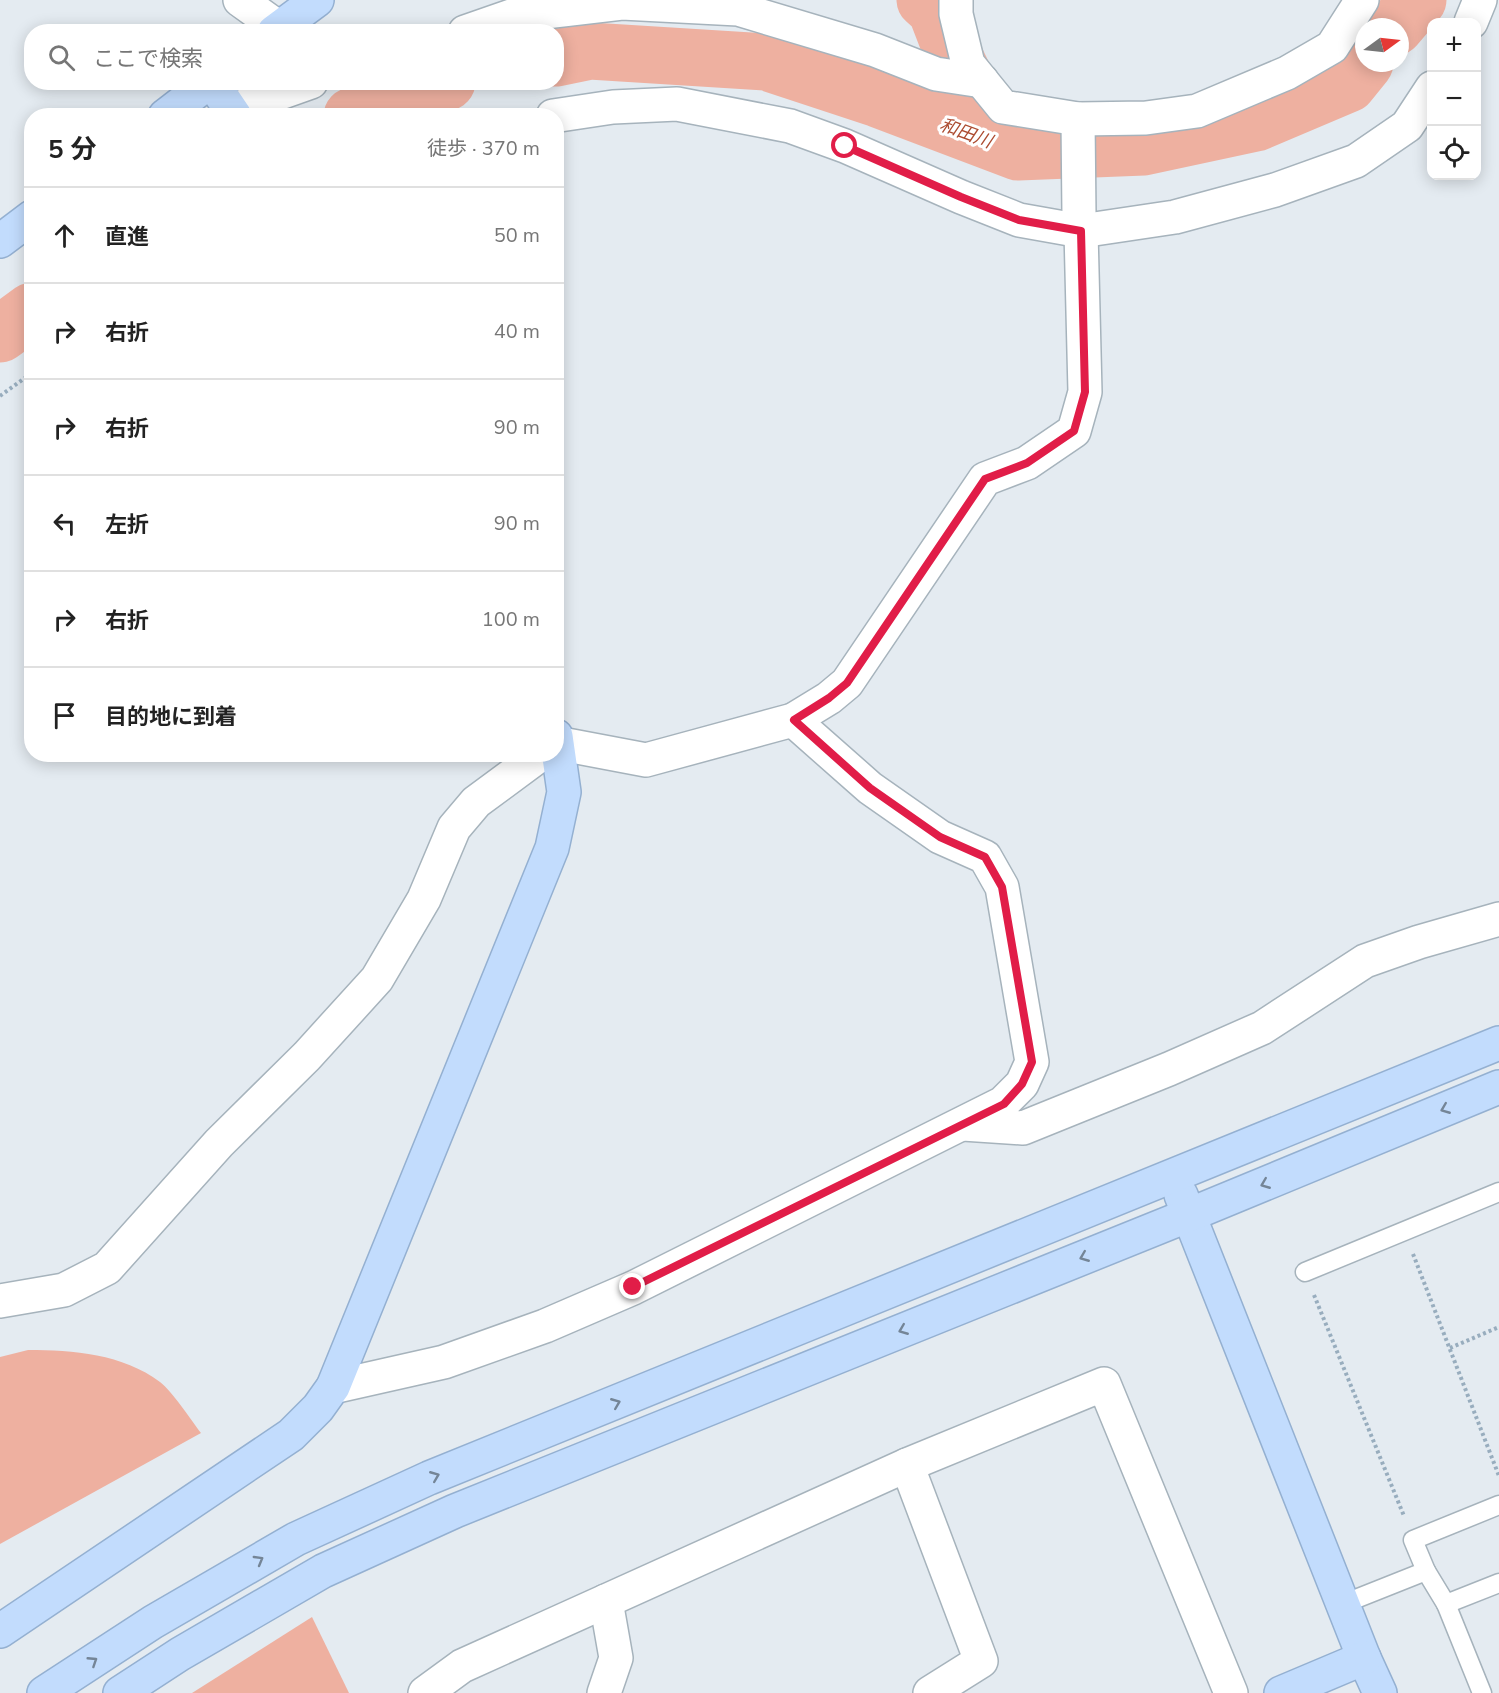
<!DOCTYPE html>
<html lang="ja">
<head>
<meta charset="utf-8">
<style>
  body { margin:0; font-family:"Nunito Sans","Noto Sans JP",sans-serif; background:#f2f2f2; color:#222 }
  .controls { position:absolute; right:18px; top:18px; display:grid; overflow:hidden; border-radius:12px; box-shadow:0 3px 15px #0003 }
  .controls button { width:54px; height:54px; display:grid; place-items:center; padding:0; border:0; border-bottom:2px solid #e0e0e0; background:#fff; color:#222; font:30px sans-serif }
  .compass { position:absolute; left:1355px; top:18px; width:54px; height:54px; border-radius:50%; background:#fff; box-shadow:0 3px 15px #0003; rotate:75deg }
  .stop { position:absolute; width:18px; height:18px; margin:-14px; border:4px solid #e11d48; border-radius:50%; background:#fff }
  .stop.end { background:#e11d48; border-color:#fff; box-shadow:0 2px 6px #0008 }
  .list { margin:0; padding:0; list-style:none }
  h2 { display:flex; justify-content:space-between; align-items:center; height:78px; margin:0; padding:0 24px; font-size:26px }
  h2 small { font-size:20px; font-weight:400; color:#767676 }
  .list li { display:grid; grid-template-columns:39px 1fr auto; gap:18px; align-items:center; box-sizing:border-box; height:96px; padding:0 24px; border-top:2px solid #e0e0e0 }
  .list b { display:block; font-size:22px; white-space:nowrap }
  .list em { font-size:20px; font-style:normal; color:#767676 }
  .icon { flex:none; width:33px; height:33px; fill:none; stroke:currentColor; stroke-width:2; stroke-linecap:round; stroke-linejoin:round }
  .map { position:relative; flex:none; width:1499px; height:1693px; overflow:hidden }
  .search { position:absolute; background:#fff; box-shadow:0 3px 15px #0003; left:24px; top:24px; width:540px; height:66px; display:flex; align-items:center; gap:15px; box-sizing:border-box; padding:0 21px; border-radius:24px; color:#767676; font-size:22px }
  .panel { position:absolute; background:#fff; box-shadow:0 3px 15px #0003; left:24px; top:108px; width:540px; height:654px; border-radius:24px }
  .map>svg:first-child { display:block }
</style>
</head>
<body>
<div class="map">
<svg width="1499" height="1693" viewBox="0 0 1499 1693">
  <rect width="100%" height="100%" fill="#e4ebf1"/>
  <!-- water -->
  <g fill="#eeb0a0">
    <path d="M28 1350C73 1350 123 1354 160 1382 172 1391 191 1420 201 1433L0 1544V1357Z"/>
    <path d="M312 1617 349 1693H192Z"/>
  </g>
  <g fill="none" stroke-linecap="round" stroke-linejoin="round">
    <!-- river -->
    <g stroke="#eeb0a0" stroke-width="57">
      <path d="M925 0 936 10 951 49 972 93"/>
      <path d="M1395 27 1418 0"/>
      <path d="M556 58 590 51 766 62 878 99 1018 152 1144 147 1256 123 1348 84 1365 63"/>
      <path d="M352 116 408 91 447 82"/>
      <path d="M0 334 32 311"/>
    </g>
    <!-- lane casing -->
    <g stroke="#a6b3bc" stroke-width="21">
      <g id="lane">
        <path d="M1305 1272 1499 1192"/>
        <path d="M1426 1571 1446 1604 1499 1583"/>
        <path d="M1343 1604 1426 1571 1413 1540 1499 1505"/>
        <path d="M1446 1604 1482 1693"/>
      </g>
    </g>
    <!-- street casing -->
    <g stroke="#a6b3bc" stroke-width="36">
      <g id="street">
        <path d="M240 0 279 28"/>
        <path d="M956 0V14L968 64 1003 107 1078 119 1146 118 1197 111 1287 73 1332 47 1362 0"/>
        <path d="M1471 22 1480 0"/>
        <path d="M465 32 511 16 622 3 738 9 875 50 936 74 982 81"/>
        <path d="M232 110 311 82"/>
        <path d="M553 116 613 107 677 104 790 126 845 146 961 197 1019 220 1081 231 1175 217 1275 190 1356 161 1407 126 1432 88"/>
        <path d="M556 743 646 760 793 720 829 698 847 683 985 479 1027 463 1074 431 1085 392 1081 231 1079 216 1078 119"/>
        <path d="M963 1124 1023 1128 1169 1069 1262 1028 1365 961 1419 942 1499 919"/>
        <path d="M0 1301 64 1290 107 1268 219 1143 307 1056 377 979 424 899 454 828 476 802 541 754"/>
        <path d="M333 1387 444 1362 545 1326 633 1288 1003 1103 1022 1084 1032 1062 1002 887 985 857 940 837 870 788 793 720"/>
        <path d="M907 1465 981 1661 930 1693"/>
        <path d="M425 1693 462 1666 907 1465 1104 1384 1231 1693"/>
        <path d="M604 1693 616 1658 606 1601"/>
      </g>
    </g>
    <!-- secondary casing -->
    <g stroke="#94b0d1" stroke-width="36">
      <g id="secondary">
        <path d="M274 32 317 0"/>
        <path d="M212 82 235 116"/>
        <path d="M165 116 209 82"/>
        <path d="M0 241 32 217"/>
        <path d="M1181 1195 1364 1658 1380 1693"/>
        <path d="M0 1631 291 1435 318 1408 333 1387 552 848 564 792 556 736"/>
        <path d="M44 1693 153 1622 296 1539 429 1478 1499 1043"/>
        <path d="M120 1693 180 1654 323 1571 455 1511 1189 1215 1499 1087"/>
        <path d="M1281 1693 1364 1658"/>
      </g>
    </g>
    <!-- path -->
    <g stroke="#98adbe" stroke-width="4" stroke-dasharray="3 3" stroke-linecap="butt">
      <path d="M0 396 32 373"/>
      <path d="M1413 1254 1499 1476"/>
      <path d="M1314 1295 1404 1516"/>
      <path d="M1450 1348 1499 1327"/>
    </g>
    <!-- lane -->
    <use href="#lane" stroke="#fff" stroke-width="18"/>
    <!-- street -->
    <use href="#street" stroke="#fff" stroke-width="33"/>
    <!-- secondary -->
    <use href="#secondary" stroke="#c2dcfd" stroke-width="33"/>
  </g>
  <!-- one-way arrows -->
  <defs><path id="oneway-chevron" d="M-2-3.5L2.5 0L-2 3.5" fill="none" stroke-width="1.6" stroke-linecap="round" stroke-linejoin="round" transform="scale(1.5)"/></defs>
  <g stroke="#748597">
    <use href="#oneway-chevron" transform="translate(1445 1109) rotate(158)"/>
    <use href="#oneway-chevron" transform="translate(1265 1184) rotate(158)"/>
    <use href="#oneway-chevron" transform="translate(1084 1257) rotate(158)"/>
    <use href="#oneway-chevron" transform="translate(903 1330) rotate(158)"/>
    <use href="#oneway-chevron" transform="translate(616 1403) rotate(-22)"/>
    <use href="#oneway-chevron" transform="translate(435 1476) rotate(-22)"/>
    <use href="#oneway-chevron" transform="translate(259 1560) rotate(-30)"/>
    <use href="#oneway-chevron" transform="translate(93 1661) rotate(-33)"/>
  </g>
  <g fill="none" stroke-linecap="round" stroke-linejoin="round">
    <!-- route -->
    <path stroke="#e11d48" stroke-width="8" d="M633 1287 1004 1104 1022 1084 1032 1062 1002 887 985 857 940 837 870 788 794 720 829 698 847 683 985 479 1027 463 1074 431 1085 392 1081 231 1019 220 961 197 845 146"/>
  </g>
  <g text-anchor="middle" dominant-baseline="central" stroke-width="6" stroke-linejoin="round" paint-order="stroke">
    <!-- water labels -->
    <g font-size="18" font-style="italic" fill="#ac4b30" stroke="#fff">
      <text transform="translate(966 133) rotate(20)">和田川</text>
    </g>
  </g>
</svg>
<div class="controls">
<button>+</button>
<button>−</button>
<button><svg class="icon" aria-label="locate" viewBox="0 0 24 24"><circle cx="12" cy="12" r="6"/><path d="M12 2v4M12 18v4M2 12h4M18 12h4"/></svg></button>
</div>
<svg class="compass" viewBox="-18 -18 36 36"><path d="M0-13l5 13h-10z" fill="#e53935"/><path d="M0 13l5-13h-10z" fill="#767676"/></svg>
<div class="stop" style="left:845px;top:146px"></div>
<div class="stop end" style="left:633px;top:1287px"></div>
<div class="search"><svg class="icon" aria-label="search" viewBox="0 0 24 24"><circle cx="10" cy="10" r="6"/><path d="M15 15l6 6"/></svg>ここで検索</div>
<section class="panel">
<h2>5 分<small>徒歩 · 370 m</small></h2>
<ul class="list">
<li><svg class="icon" aria-label="ahead" viewBox="0 0 24 24"><path d="M12 20V5M6 11l6-6 6 6"/></svg><div><b>直進</b></div><em>50 m</em></li>
<li><svg class="icon" aria-label="right" viewBox="0 0 24 24"><path d="M7 20v-9h11M14 6l5 5-5 5"/></svg><div><b>右折</b></div><em>40 m</em></li>
<li><svg class="icon" aria-label="right" viewBox="0 0 24 24"><path d="M7 20v-9h11M14 6l5 5-5 5"/></svg><div><b>右折</b></div><em>90 m</em></li>
<li><svg class="icon" aria-label="left" viewBox="0 0 24 24"><path d="M17 20v-9H6M10 6l-5 5 5 5"/></svg><div><b>左折</b></div><em>90 m</em></li>
<li><svg class="icon" aria-label="right" viewBox="0 0 24 24"><path d="M7 20v-9h11M14 6l5 5-5 5"/></svg><div><b>右折</b></div><em>100 m</em></li>
<li><svg class="icon" aria-label="arrive" viewBox="0 0 24 24"><path d="M6 21V4h12l-3 4 3 4H6"/></svg><div><b>目的地に到着</b></div></li>
</ul>
</section>
</div>
</body>
</html>
